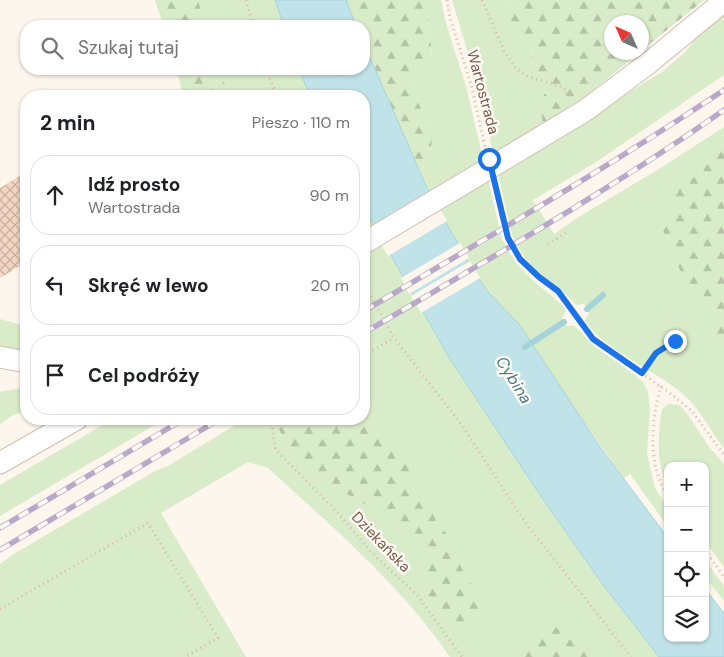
<!DOCTYPE html>
<html lang="pl">
<head>
<meta charset="utf-8">
<style>
  body { margin:0; font-family:"DM Sans",sans-serif; background:#f2f2f2; color:#202124 }
  .controls { position:absolute; right:15px; bottom:15px; display:grid; overflow:hidden; border-radius:10px; box-shadow:0 1px 4px #0004 }
  .controls button { width:45px; height:45px; display:grid; place-items:center; padding:0; border:0; border-bottom:1px solid #e0e0e0; background:#fff; color:#202124; font:25px sans-serif }
  .compass { position:absolute; left:604px; top:15px; width:45px; height:45px; border-radius:50%; background:#fff; box-shadow:0 1px 4px #0004; rotate:315deg }
  .stop { position:absolute; width:15px; height:15px; margin:-11px; border:4px solid #1a73e8; border-radius:50%; background:#fff }
  .stop.end { background:#1a73e8; border-color:#fff; box-shadow:0 1px 5px #0008 }
  .list { margin:0; padding:0; list-style:none }
  h2 { display:flex; justify-content:space-between; align-items:center; height:65px; margin:0; padding:0 20px; font-size:21px }
  h2 small { font-size:16px; font-weight:400; color:#757577 }
  .list li { display:grid; grid-template-columns:32px 1fr auto; gap:15px; align-items:center; box-sizing:border-box; height:80px; margin:0 10px 10px; padding:0 10px; border:1px solid #e0e0e0; border-radius:20px }
  .list b { display:block; font-size:19px; white-space:nowrap }
  .list p { margin:0; font-size:16px; white-space:nowrap; color:#757577 }
  .list em { font-size:16px; font-style:normal; color:#757577 }
  .icon { flex:none; width:28px; height:28px; fill:none; stroke:currentColor; stroke-width:2; stroke-linecap:round; stroke-linejoin:round }
  .map { position:relative; flex:none; width:724px; height:657px; overflow:hidden }
  .search { position:absolute; background:#fff; box-shadow:0 1px 4px #0004; left:20px; top:20px; width:350px; height:55px; display:flex; align-items:center; gap:12px; box-sizing:border-box; padding:0 18px; border-radius:20px; color:#757577; font-size:19px }
  .panel { position:absolute; background:#fff; box-shadow:0 1px 4px #0004; left:20px; top:90px; width:350px; height:335px; border-radius:20px }
  .map>svg:first-child { display:block }
</style>
</head>
<body>
<div class="map">
<svg width="724" height="657" viewBox="0 0 724 657">
  <defs>
    <pattern id="forest-firs" width="22" height="20" patternUnits="userSpaceOnUse" patternTransform="scale(1.25)"><rect width="22" height="20" fill="#d8ecc9"/><path d="M5 1l3.5 6h-7zM16 11l3.5 6h-7z" fill="#b4c2a5"/></pattern>
    <pattern id="building-cross-hatch" width="8" height="8" patternUnits="userSpaceOnUse" patternTransform="scale(1.25)"><rect width="8" height="8" fill="#f3d5c3"/><path d="M0 0l8 8M0 8l8-8" fill="none" stroke="#cab0a1"/></pattern>
  </defs>
  <rect width="100%" height="100%" fill="#fdf6ec"/>
  <!-- green -->
  <g fill="#d8ecc9">
    <path d="M155 0H275L284 26H164Z"/>
    <path d="M424 0H441L446 23 467 90 502 239C519 274 536 281 563 306L566 311 562 318 567 326H575L594 346 635 375 643 382 648 391 650 409 647 454 655 488 668 508V527L630 474 624 478 573 407 519 324 488 292 478 278 431 197 421 173 430 153 433 134 410 85 432 58 429 19Z"/>
    <path d="M452 0H509L505 6 511 26 531 44 533 68 549 82 540 106 548 142 662 72 683 54 700 34 724 12V75L596 162 533 200 554 234 577 218 659 169 724 127V448C710 431 701 410 685 396 658 371 603 350 585 320L589 313 584 304 576 305C565 291 550 283 537 271 526 261 518 248 512 235L478 86Z"/>
    <path d="M177 69H299L310 96H183Z"/>
    <path d="M364 208 450 359 536 489 601 582 659 657H450C400 584 332 527 268 468L248 462 161 513 246 657H0V564L12 555 157 470 168 466 245 419H364Z"/>
    <path d="M0 319 26 326V352L0 345Z"/>
    <path d="M26 387V411L13 415 0 424V392Z"/>
    <path d="M669 404 679 405 685 411 710 448 724 464V567L705 541V466H668V487C656 464 658 439 661 414L662 409Z"/>
    <path d="M113 419H165L0 516V485Z"/>
    <path d="M705 560 724 586V601L705 577Z"/>
  </g>
  <!-- forest -->
  <g fill="url(#forest-firs)">
    <path d="M155 0H198L205 26H164Z"/>
    <path d="M346 0H424L429 19 432 58 410 85 433 134 430 153 421 173 364 44V26H356Z"/>
    <path d="M509 0H704L642 50V22H612V52L639 53 544 130 540 106 549 82 533 68 531 44 511 26 505 6Z"/>
    <path d="M177 69H219L222 80 235 96H183Z"/>
    <path d="M724 145V352L707 306 688 286 673 256 663 231 675 190 709 150Z"/>
    <path d="M364 394 369 400 364 420 371 435 388 442 408 463 411 485 432 501 436 524 453 539 455 555 466 577 477 590 480 606 474 623 461 632 446 624 434 610 427 593 424 575 429 559 420 541 405 525 388 512 365 504 336 488 315 469 292 453 277 426 278 419H364Z"/>
    <path d="M555 626 591 657H515L524 643Z"/>
  </g>
  <!-- water -->
  <g fill="#bfe3e8" stroke="#a5d3da">
    <path d="M275 0H346L356 26H284Z"/>
    <path d="M364 44 431 197 478 278 488 292 519 324 598 444 668 538V638H705V589L724 613V657H659L601 582 536 489 450 359 364 208V96H310L299 69H364Z"/>
  </g>
  <!-- pier -->
  <g fill="#fdf6ec">
    <path d="M433 196 447 221 388 256 372 228Z"/>
    <path d="M460 243 469 258 409 294 401 278Z"/>
    <path d="M470 261 480 278 421 313 411 296Z"/>
  </g>
  <g fill="none" stroke-linecap="round" stroke-linejoin="round">
    <!-- stream -->
    <g stroke="#a5d3da" stroke-width="6">
      <path d="M587 309 603 295"/>
      <path d="M525 347 564 322"/>
    </g>
  </g>
  <!-- building -->
  <path fill="url(#building-cross-hatch)" d="M26 172V262L0 278V188Z"/>
  <g fill="none" stroke-linecap="round" stroke-linejoin="round">
    <!-- minor casing -->
    <g stroke="#d1beb0" stroke-width="23">
      <g id="minor">
        <path d="M508 157 586 110 650 62 724 1"/>
        <path d="M0 357 26 362"/>
        <path d="M0 463 77 419"/>
      </g>
    </g>
    <!-- path -->
    <g stroke="#d9b8a5" stroke-width="3" stroke-dasharray="1 4" stroke-linecap="butt">
      <path d="M246 0 253 26"/>
      <path d="M447 0 450 18 471 84 485 147"/>
      <path d="M482 0 504 51 516 69 529 77 560 86 566 90 568 98"/>
      <path d="M266 69 277 96"/>
      <path d="M496 187 508 238 520 259 539 277 558 291 593 339 667 391 692 411 724 455"/>
      <path d="M548 244 567 232"/>
      <path d="M364 283 394 338 461 424 525 522 631 657"/>
      <path d="M364 355 394 338"/>
      <path d="M642 373 656 353 675 341"/>
      <path d="M661 386C651 421 647 465 668 496"/>
      <path d="M268 419C276 431 272 437 276 450L337 512 372 553 417 595 462 657"/>
      <path d="M705 550 724 577"/>
      <path d="M0 609 148 523 218 638 185 657"/>
    </g>
    <!-- minor -->
    <use href="#minor" stroke="#fff" stroke-width="21"/>
    <!-- rail casing -->
    <g stroke="#b9a8c9" stroke-width="5.5">
      <g id="rail">
        <path d="M364 311C485 239 607 168 724 90"/>
        <path d="M364 333C485 261 609 191 724 110"/>
        <path d="M0 528 184 419"/>
        <path d="M0 550 220 419"/>
      </g>
    </g>
    <!-- rail -->
    <use href="#rail" stroke="#fffaf3" stroke-width="4" stroke-dasharray="11" stroke-linecap="butt"/>
    <!-- minor-bridge casing -->
    <g stroke="#d1beb0" stroke-width="23" stroke-linecap="butt">
      <path id="minor-bridge" d="M364 243 508 157"/>
    </g>
    <!-- minor-bridge -->
    <use href="#minor-bridge" stroke="#fff" stroke-width="21"/>
  </g>
  <g fill="none" stroke-linecap="round" stroke-linejoin="round">
    <!-- route -->
    <path stroke="#1a73e8" stroke-width="6" d="M489 159 508 238 520 259 539 277 558 291 593 339 642 373 656 353 675 341"/>
  </g>
  <g text-anchor="middle" dominant-baseline="central" stroke-width="5" stroke-linejoin="round" paint-order="stroke">
    <!-- street labels -->
    <g font-size="15" fill="#7a5c4d" stroke="#fffaf3">
      <text transform="translate(483 92) rotate(75)">Wartostrada</text>
      <text transform="translate(381 542) rotate(46)">Dziekańska</text>
    </g>
    <!-- water labels -->
    <g font-size="16" font-style="italic" fill="#437c86" stroke="#fffaf3">
      <text transform="translate(514 380) rotate(58)">Cybina</text>
    </g>
  </g>
</svg>
<div class="controls">
<button>+</button>
<button>−</button>
<button><svg class="icon" aria-label="locate" viewBox="0 0 24 24"><circle cx="12" cy="12" r="6"/><path d="M12 2v4M12 18v4M2 12h4M18 12h4"/></svg></button>
<button><svg class="icon" aria-label="layers" viewBox="0 0 24 24"><path d="M12 4l9 5-9 5-9-5zM3 14l9 5 9-5"/></svg></button>
</div>
<svg class="compass" viewBox="-18 -18 36 36"><path d="M0-13l5 13h-10z" fill="#e53935"/><path d="M0 13l5-13h-10z" fill="#757577"/></svg>
<div class="stop" style="left:489px;top:159px"></div>
<div class="stop end" style="left:675px;top:341px"></div>
<div class="search"><svg class="icon" aria-label="search" viewBox="0 0 24 24"><circle cx="10" cy="10" r="6"/><path d="M15 15l6 6"/></svg>Szukaj tutaj</div>
<section class="panel">
<h2>2 min<small>Pieszo · 110 m</small></h2>
<ul class="list">
<li><svg class="icon" aria-label="ahead" viewBox="0 0 24 24"><path d="M12 20V5M6 11l6-6 6 6"/></svg><div><b>Idź prosto</b><p>Wartostrada</p></div><em>90 m</em></li>
<li><svg class="icon" aria-label="left" viewBox="0 0 24 24"><path d="M17 20v-9H6M10 6l-5 5 5 5"/></svg><div><b>Skręć w lewo</b></div><em>20 m</em></li>
<li><svg class="icon" aria-label="arrive" viewBox="0 0 24 24"><path d="M6 21V4h12l-3 4 3 4H6"/></svg><div><b>Cel podróży</b></div></li>
</ul>
</section>
</div>
</body>
</html>
